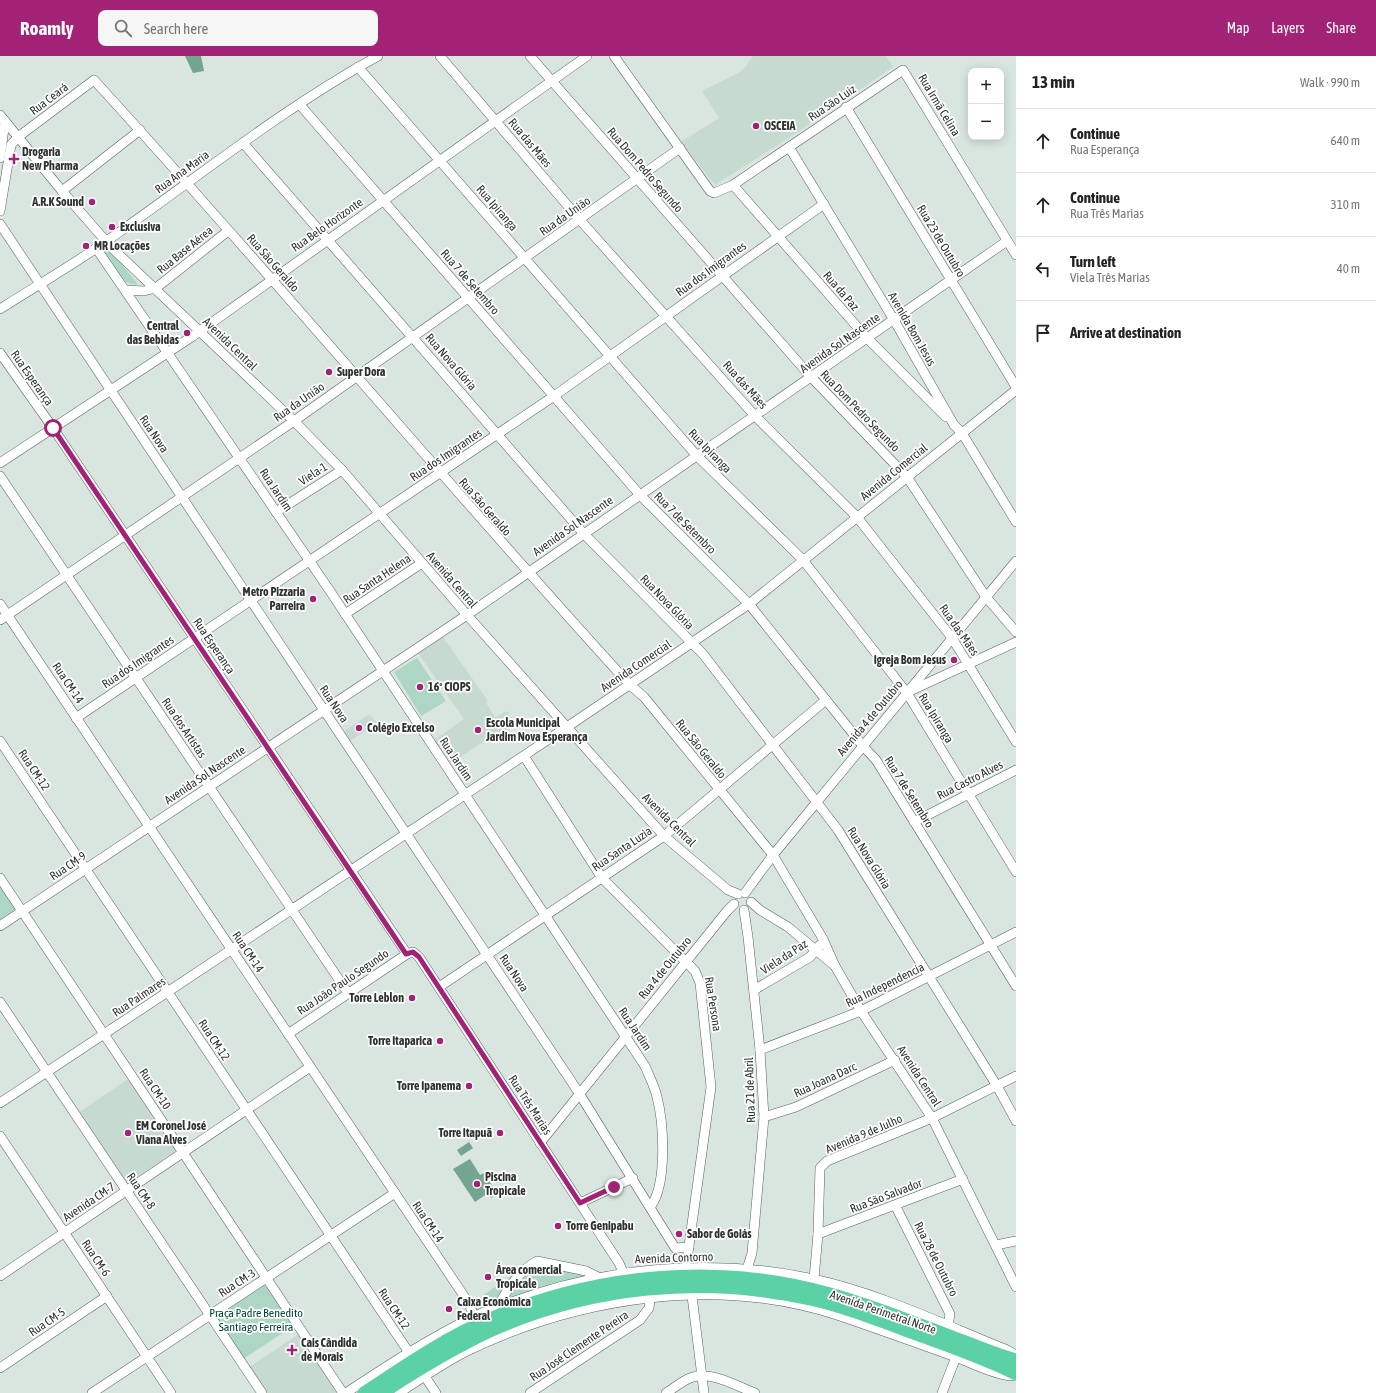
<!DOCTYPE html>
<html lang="en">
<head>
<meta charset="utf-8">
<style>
  body { margin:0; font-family:"Asap Condensed",sans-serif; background:#f6f6f6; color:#222 }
  .controls { position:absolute; right:12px; top:12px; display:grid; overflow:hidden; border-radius:8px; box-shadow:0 2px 10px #0003 }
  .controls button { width:36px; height:36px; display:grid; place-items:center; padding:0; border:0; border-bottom:1px solid #e0e0e0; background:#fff; color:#222; font:20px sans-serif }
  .stop { position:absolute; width:12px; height:12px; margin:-9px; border:3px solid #a22376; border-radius:50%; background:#fff }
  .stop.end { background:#a22376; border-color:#fff; box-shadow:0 1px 4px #0008 }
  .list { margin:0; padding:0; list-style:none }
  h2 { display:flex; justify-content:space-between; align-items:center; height:52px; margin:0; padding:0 16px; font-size:17px }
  h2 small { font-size:13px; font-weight:400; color:#767676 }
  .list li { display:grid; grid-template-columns:26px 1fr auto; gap:12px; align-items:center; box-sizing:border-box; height:64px; padding:0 16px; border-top:1px solid #e0e0e0 }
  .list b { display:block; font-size:15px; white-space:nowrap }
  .list p { margin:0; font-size:13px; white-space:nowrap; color:#767676 }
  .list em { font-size:13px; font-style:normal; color:#767676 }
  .icon { flex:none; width:22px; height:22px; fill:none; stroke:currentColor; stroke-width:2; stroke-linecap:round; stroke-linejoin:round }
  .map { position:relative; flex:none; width:1016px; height:1337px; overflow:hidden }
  header { display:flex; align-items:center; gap:24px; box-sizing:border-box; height:56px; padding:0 20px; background:#a22376; color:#fff }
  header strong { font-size:19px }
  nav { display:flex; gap:22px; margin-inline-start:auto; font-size:14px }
  .search { width:280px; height:36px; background:#f6f6f6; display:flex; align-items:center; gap:10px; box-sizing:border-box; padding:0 14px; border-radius:8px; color:#767676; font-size:15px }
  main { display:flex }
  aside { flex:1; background:#fff }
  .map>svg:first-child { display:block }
</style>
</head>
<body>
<header>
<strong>Roamly</strong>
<div class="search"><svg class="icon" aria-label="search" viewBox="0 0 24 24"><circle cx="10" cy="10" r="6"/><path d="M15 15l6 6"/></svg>Search here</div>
<nav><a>Map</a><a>Layers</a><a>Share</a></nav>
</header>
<main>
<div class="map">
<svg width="1016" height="1337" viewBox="0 0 1016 1337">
  <rect width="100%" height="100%" fill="#d9e6df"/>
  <!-- built -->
  <g fill="#c6dad0">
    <path d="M753 0H886L893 11 795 78 715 129 681 86 719 62 702 35 742 15Z"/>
    <path d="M443 581 488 645 486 647 495 661 507 655 516 671 497 677 451 707 434 684 464 663 418 597Z"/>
    <path d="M370 658 377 668 348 686 342 676Z"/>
    <path d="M128 1023 178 1097 128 1131 78 1057Z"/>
    <path d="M299 1278 338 1335 335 1337H266L249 1311Z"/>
  </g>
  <!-- green -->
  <g fill="#add7c4">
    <path d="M107 191 138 228C120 231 111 207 102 194Z"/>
    <path d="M417 602 446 645 421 660 394 616Z"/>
    <path d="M0 829 15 854 0 866Z"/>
    <path d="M537 1205 598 1221 474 1260 472 1247 521 1213Z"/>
    <path d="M264 1227 295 1269 243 1303 215 1261Z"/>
  </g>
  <!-- water -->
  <g fill="#74a590">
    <path d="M185 0H201L204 15 193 17Z"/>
    <path d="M469 1086 473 1092 461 1100 457 1094Z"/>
    <path d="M470 1103 480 1119 484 1117 497 1137 491 1142 488 1137 475 1146 453 1113Z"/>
  </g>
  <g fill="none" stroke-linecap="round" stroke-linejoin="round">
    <!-- minor casing -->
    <g stroke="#57625d" stroke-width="10">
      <g id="minor">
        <path d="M440 0 580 164 755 360 857 461 952 582 1016 686"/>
        <path d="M530 0 811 321 907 421 986 541 1016 576"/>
        <path d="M614 0 710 135 714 137 733 129 903 14 1016 199"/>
        <path d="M358 11 697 400 803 504 907 637 1016 816"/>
        <path d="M300 49 640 439 749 548 863 690 876 704 1016 930"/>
        <path d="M846 51 1016 331"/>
        <path d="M0 59 62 135 111 191 294 365 342 414 467 559 664 780 728 834 738 838"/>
        <path d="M243 87 584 478 703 598 838 774 997 1030 1016 1065"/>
        <path d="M789 91 894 264 954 369 962 377 1016 466"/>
        <path d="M0 102 5 65"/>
        <path d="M733 129 867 282 946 361"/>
        <path d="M62 135 140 74"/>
        <path d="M0 155 11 89 18 81 94 24C276 223 448 430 630 629L644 641 773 799 823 883 835 910"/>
        <path d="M0 168 579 1037 675 1192 689 1191"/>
        <path d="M96 192 330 535 645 1010C649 1020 655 1031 657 1041 664 1068 667 1128 651 1150"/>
        <path d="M126 234 144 235 156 232 228 175"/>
        <path d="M0 253C36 230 73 209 108 184 197 122 283 52 378 0"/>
        <path d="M0 297 53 372 407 898"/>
        <path d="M0 407 193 280 587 0"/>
        <path d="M0 420 348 937"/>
        <path d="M276 456 342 414"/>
        <path d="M0 548 468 1246 474 1260"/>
        <path d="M345 558 422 507"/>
        <path d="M0 564 294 365 680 92"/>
        <path d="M910 635 1016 586"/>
        <path d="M76 662 554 340 824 148"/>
        <path d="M0 685 436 1337"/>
        <path d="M524 700 602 822 695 915 700 927 711 1031 686 1211"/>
        <path d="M914 766 1016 714"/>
        <path d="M0 822 343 1337"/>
        <path d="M745 837 773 799 1016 505"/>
        <path d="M751 846 760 854 788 871 835 910 861 955 932 1062 1016 1231"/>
        <path d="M744 854 748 881 760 994 764 1061 752 1197 747 1213"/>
        <path d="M0 870 467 559 1007 185"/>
        <path d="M439 931 664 780 826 644"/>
        <path d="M754 934 810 901 820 889"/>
        <path d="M0 946 262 1337"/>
        <path d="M288 978 407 898 413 896 419 901 619 1207 623 1216"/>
        <path d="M760 994 861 955 1016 876"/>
        <path d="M0 1047 567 671 749 548 1016 334"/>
        <path d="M764 1061 796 1051 895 1004"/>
        <path d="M0 1080 171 1337"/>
        <path d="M540 1087 727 855 734 848"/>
        <path d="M580 1147 633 1122"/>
        <path d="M895 1149 950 1258 948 1270"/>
        <path d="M818 1178 963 1123"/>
        <path d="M996 1189 1016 1185"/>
        <path d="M0 1220 310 1011"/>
        <path d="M814 1223 818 1178 820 1112 827 1105 932 1062 1016 1020"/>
        <path d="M692 1240 704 1337"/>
        <path d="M498 1251C507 1233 519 1215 537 1205L586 1215 598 1221"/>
        <path d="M0 1312 107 1240"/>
        <path d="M92 1337 395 1137"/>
        <path d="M346 1337C387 1310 428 1283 473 1261 484 1255 497 1252 509 1247 606 1211 712 1201 813 1223 878 1237 943 1268 1005 1293L1016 1299"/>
        <path d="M399 1337C420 1323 442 1308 465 1296 578 1241 718 1219 840 1260 878 1273 917 1287 956 1301 971 1307 995 1319 1011 1320"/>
        <path d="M530 1337 640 1264 649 1252 650 1243"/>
        <path d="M666 1337C674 1332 682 1325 690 1322 711 1314 736 1330 755 1337"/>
        <path d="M942 1337 956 1301"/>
      </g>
    </g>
    <!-- highway casing -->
    <g stroke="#c0c2c1" stroke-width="14">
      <g id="highway">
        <path d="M364 1337C405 1310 445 1282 490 1263 596 1218 718 1206 830 1238 873 1250 915 1267 957 1283 977 1290 996 1299 1016 1304"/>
        <path d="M382 1337C417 1314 452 1293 490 1275 590 1230 703 1219 810 1243 846 1251 881 1265 916 1278 949 1290 984 1302 1016 1318"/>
      </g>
    </g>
    <!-- minor -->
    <use href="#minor" stroke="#fff" stroke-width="9"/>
    <!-- highway -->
    <use href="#highway" stroke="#5dd1a6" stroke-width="13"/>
  </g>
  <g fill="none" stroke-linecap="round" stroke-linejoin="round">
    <!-- route -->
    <path stroke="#a22376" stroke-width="5" d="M53 372 406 898 413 896 419 901 580 1147 614 1131"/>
  </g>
  <!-- markers -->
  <g fill="#a22376" stroke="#fff" stroke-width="1.5">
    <circle cx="756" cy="70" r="4"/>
    <path d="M12 97h4v4h4v4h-4v4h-4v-4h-4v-4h4z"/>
    <circle cx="92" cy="146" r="4"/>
    <circle cx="112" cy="171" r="4"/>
    <circle cx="86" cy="190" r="4"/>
    <circle cx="187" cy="277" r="4"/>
    <circle cx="329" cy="316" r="4"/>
    <circle cx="313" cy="543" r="4"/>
    <circle cx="954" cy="604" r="4"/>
    <circle cx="420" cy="631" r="4"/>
    <circle cx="359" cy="672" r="4"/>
    <circle cx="478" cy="674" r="4"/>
    <circle cx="412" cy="942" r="4"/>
    <circle cx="440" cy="985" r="4"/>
    <circle cx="469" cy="1030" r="4"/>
    <circle cx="128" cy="1077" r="4"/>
    <circle cx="500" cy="1077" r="4"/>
    <circle cx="477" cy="1128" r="4"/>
    <circle cx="558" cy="1170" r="4"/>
    <circle cx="679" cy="1178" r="4"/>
    <circle cx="488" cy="1221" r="4"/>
    <circle cx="449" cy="1253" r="4"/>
    <path d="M290 1288h4v4h4v4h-4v4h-4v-4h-4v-4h4z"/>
  </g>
  <g text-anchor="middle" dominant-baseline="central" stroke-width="3.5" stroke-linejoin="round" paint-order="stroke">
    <!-- street labels -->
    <g font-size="12" fill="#2e3330" stroke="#fff">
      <text transform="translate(49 43) rotate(-37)">Rua Ceará</text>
      <text transform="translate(832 47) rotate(-34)">Rua São Luiz</text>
      <text transform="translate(939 49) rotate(59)">Rua Irmã Celina</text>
      <text transform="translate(530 87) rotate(50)">Rua das Mães</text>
      <text transform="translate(645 114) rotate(49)">Rua Dom Pedro Segundo</text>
      <text transform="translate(182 116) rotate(-36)">Rua Ana Maria</text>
      <text transform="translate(497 152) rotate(49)">Rua Ipiranga</text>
      <text transform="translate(565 160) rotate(-35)">Rua da União</text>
      <text transform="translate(327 169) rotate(-35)">Rua Belo Horizonte</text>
      <text transform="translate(941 185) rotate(59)">Rua 23 de Outubro</text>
      <text transform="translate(185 194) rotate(-39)">Rua Base Aérea</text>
      <text transform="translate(273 207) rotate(49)">Rua São Geraldo</text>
      <text transform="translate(711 213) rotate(-36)">Rua dos Imigrantes</text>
      <text transform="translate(470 226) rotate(49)">Rua 7 de Setembro</text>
      <text transform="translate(841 235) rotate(49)">Rua da Paz</text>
      <text transform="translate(912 273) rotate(60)">Avenida Bom Jesus</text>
      <text transform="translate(840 287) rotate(-35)">Avenida Sol Nascente</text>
      <text transform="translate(230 288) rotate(44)">Avenida Central</text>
      <text transform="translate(451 306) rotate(49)">Rua Nova Glória</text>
      <text transform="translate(32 322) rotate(55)">Rua Esperança</text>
      <text transform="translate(745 329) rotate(48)">Rua das Mães</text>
      <text transform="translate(299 346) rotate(-35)">Rua da União</text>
      <text transform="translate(860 355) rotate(46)">Rua Dom Pedro Segundo</text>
      <text transform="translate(154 378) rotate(56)">Rua Nova</text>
      <text transform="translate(710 395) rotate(46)">Rua Ipiranga</text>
      <text transform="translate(446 399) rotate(-34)">Rua dos Imigrantes</text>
      <text transform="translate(894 416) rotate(-39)">Avenida Comercial</text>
      <text transform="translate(313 418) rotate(-33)">Viela-1</text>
      <text transform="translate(276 434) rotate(56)">Rua Jardim</text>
      <text transform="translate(485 451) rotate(49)">Rua São Geraldo</text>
      <text transform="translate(685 467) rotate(45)">Rua 7 de Setembro</text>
      <text transform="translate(573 470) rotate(-35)">Avenida Sol Nascente</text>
      <text transform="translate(377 523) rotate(-34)">Rua Santa Helena</text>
      <text transform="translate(452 524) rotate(49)">Avenida Central</text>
      <text transform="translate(667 546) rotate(46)">Rua Nova Glória</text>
      <text transform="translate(959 574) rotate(55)">Rua das Mães</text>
      <text transform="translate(214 590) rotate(56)">Rua Esperança</text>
      <text transform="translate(138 606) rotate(-34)">Rua dos Imigrantes</text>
      <text transform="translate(636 610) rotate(-34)">Avenida Comercial</text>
      <text transform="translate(68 627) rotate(56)">Rua CM-14</text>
      <text transform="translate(334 648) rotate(56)">Rua Nova</text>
      <text transform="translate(870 662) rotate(-50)">Avenida 4 de Outubro</text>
      <text transform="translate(936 662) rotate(59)">Rua Ipiranga</text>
      <text transform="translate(184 672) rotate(56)">Rua dos Artistas</text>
      <text transform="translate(701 693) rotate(51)">Rua São Geraldo</text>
      <text transform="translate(456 703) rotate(56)">Rua Jardim</text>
      <text transform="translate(34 714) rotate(56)">Rua CM-12</text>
      <text transform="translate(205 719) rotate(-34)">Avenida Sol Nascente</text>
      <text transform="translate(970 724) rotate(-27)">Rua Castro Alves</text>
      <text transform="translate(909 736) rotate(58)">Rua 7 de Setembro</text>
      <text transform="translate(669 764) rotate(45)">Avenida Central</text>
      <text transform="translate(622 793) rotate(-34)">Rua Santa Luzia</text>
      <text transform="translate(869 802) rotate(58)">Rua Nova Glória</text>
      <text transform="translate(68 810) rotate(-34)">Rua CM-9</text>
      <text transform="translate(248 896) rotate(56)">Rua CM-14</text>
      <text transform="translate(784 901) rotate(-33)">Viela da Paz</text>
      <text transform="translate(665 912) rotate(-51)">Rua 4 de Outubro</text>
      <text transform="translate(514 917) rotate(56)">Rua Nova</text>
      <text transform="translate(343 926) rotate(-34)">Rua João Paulo Segundo</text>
      <text transform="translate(885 929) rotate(-26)">Rua Independencia</text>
      <text transform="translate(139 941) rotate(-34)">Rua Palmares</text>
      <text transform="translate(713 948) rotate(81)">Rua Persona</text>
      <text transform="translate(635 973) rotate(56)">Rua Jardim</text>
      <text transform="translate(214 984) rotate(56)">Rua CM-12</text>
      <text transform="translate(919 1020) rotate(57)">Avenida Central</text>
      <text transform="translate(825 1024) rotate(-25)">Rua Joana Darc</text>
      <text transform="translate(155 1033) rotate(56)">Rua CM-10</text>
      <text transform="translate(750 1034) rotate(-92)">Rua 21 de Abril</text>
      <text transform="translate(530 1049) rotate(57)">Rua Três Marias</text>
      <text transform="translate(864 1078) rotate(-23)">Avenida 9 de Julho</text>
      <text transform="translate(141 1135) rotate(56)">Rua CM-8</text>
      <text transform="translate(886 1140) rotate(-21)">Rua São Salvador</text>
      <text transform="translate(89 1146) rotate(-34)">Avenida CM-7</text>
      <text transform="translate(428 1166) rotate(56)">Rua CM-14</text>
      <text transform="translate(96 1202) rotate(56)">Rua CM-6</text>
      <text transform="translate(674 1202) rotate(-2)">Avenida Contorno</text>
      <text transform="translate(936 1203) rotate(63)">Rua 28 de Outubro</text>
      <text transform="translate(237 1227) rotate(-33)">Rua CM-3</text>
      <text transform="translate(394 1253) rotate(56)">Rua CM-12</text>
      <text transform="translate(883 1256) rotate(19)">Avenida Perimetral Norte</text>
      <text transform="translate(47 1266) rotate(-34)">Rua CM-5</text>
      <text transform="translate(579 1290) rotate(-34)">Rua José Clemente Pereira</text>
    </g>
    <!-- poi labels -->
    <g font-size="12" font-weight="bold" fill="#2e3330" stroke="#fff" text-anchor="start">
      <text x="764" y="70">OSCEIA</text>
      <text x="22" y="96">Drogaria<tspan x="22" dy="14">New Pharma</tspan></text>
      <text x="84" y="146" text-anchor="end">A.R.K Sound</text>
      <text x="120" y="171">Exclusiva</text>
      <text x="94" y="190">MR Locações</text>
      <text x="179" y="270" text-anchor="end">Central<tspan x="179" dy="14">das Bebidas</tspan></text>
      <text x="337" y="316">Super Dora</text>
      <text x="305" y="536" text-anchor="end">Metro Pizzaria<tspan x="305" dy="14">Parreira</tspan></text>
      <text x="946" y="604" text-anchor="end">Igreja Bom Jesus</text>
      <text x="428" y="631">16º CIOPS</text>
      <text x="486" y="667">Escola Municipal<tspan x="486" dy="14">Jardim Nova Esperança</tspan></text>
      <text x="367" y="672">Colégio Excelso</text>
      <text x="404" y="942" text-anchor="end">Torre Leblon</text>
      <text x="432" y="985" text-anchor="end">Torre Itaparica</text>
      <text x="461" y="1030" text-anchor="end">Torre Ipanema</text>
      <text x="136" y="1070">EM Coronel José<tspan x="136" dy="14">Viana Alves</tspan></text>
      <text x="492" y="1077" text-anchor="end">Torre Itapuã</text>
      <text x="485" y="1121">Piscina<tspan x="485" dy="14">Tropicale</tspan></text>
      <text x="566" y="1170">Torre Genipabu</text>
      <text x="687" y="1178">Sabor de Goiás</text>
      <text x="496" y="1214">Área comercial<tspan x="496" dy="14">Tropicale</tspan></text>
      <text x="457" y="1246">Caixa Econômica<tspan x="457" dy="14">Federal</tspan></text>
      <text x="301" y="1287">Cais Cândida<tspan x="301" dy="14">de Morais</tspan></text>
    </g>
    <!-- park labels -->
    <g font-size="12" fill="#014732" stroke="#fff">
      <text x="256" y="1257">Praça Padre Benedito<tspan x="256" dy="14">Santiago Ferreira</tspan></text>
    </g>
  </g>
</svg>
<div class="controls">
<button>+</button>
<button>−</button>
</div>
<div class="stop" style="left:53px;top:372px"></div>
<div class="stop end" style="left:614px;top:1131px"></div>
</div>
<aside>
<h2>13 min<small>Walk · 990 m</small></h2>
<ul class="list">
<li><svg class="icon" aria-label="ahead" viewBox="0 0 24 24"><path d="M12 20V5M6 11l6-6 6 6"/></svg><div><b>Continue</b><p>Rua Esperança</p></div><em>640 m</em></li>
<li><svg class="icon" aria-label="ahead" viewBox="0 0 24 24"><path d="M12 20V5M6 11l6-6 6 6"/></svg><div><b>Continue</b><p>Rua Três Marias</p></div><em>310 m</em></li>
<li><svg class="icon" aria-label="left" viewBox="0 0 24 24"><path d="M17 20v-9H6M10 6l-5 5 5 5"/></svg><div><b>Turn left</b><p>Viela Três Marias</p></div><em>40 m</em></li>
<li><svg class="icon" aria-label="arrive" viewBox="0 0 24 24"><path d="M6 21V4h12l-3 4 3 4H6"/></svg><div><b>Arrive at destination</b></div></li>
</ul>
</aside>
</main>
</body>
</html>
